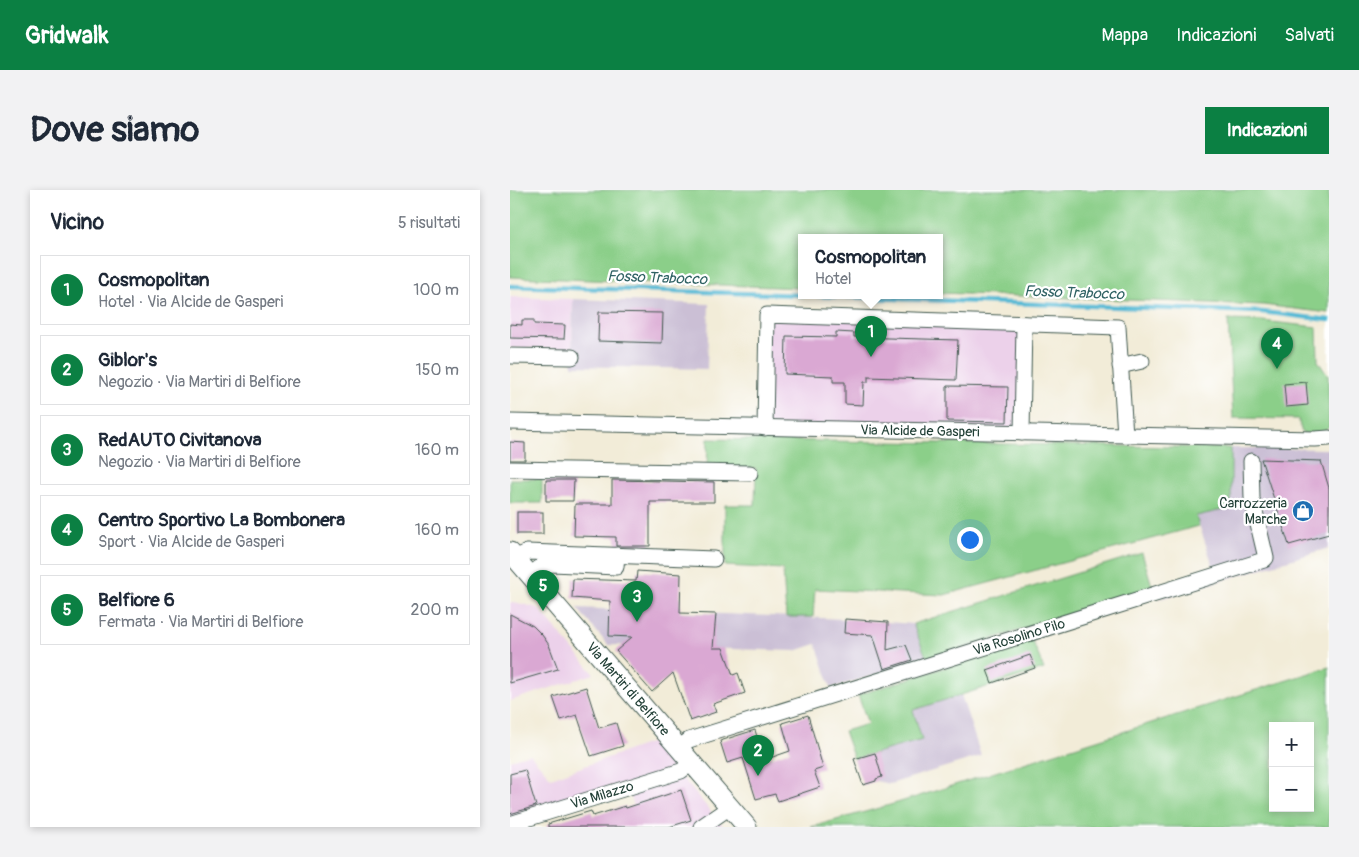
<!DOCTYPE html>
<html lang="it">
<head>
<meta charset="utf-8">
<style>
  body { margin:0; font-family:Pangolin,sans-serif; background:#f2f2f3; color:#1f2937 }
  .controls { position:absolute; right:15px; bottom:15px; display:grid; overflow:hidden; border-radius:0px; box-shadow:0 2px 8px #0003 }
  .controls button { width:45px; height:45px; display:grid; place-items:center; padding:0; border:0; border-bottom:1px solid #e0e1e3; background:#fff; color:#1f2937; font:25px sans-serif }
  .you { position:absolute; left:459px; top:349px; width:18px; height:18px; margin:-12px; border:4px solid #fff; border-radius:50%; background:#1a73e8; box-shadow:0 0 0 8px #1a73e833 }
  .badge { display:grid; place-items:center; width:32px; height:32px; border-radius:50%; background:#0b8043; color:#fff; font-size:16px; font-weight:700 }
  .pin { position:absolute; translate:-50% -41px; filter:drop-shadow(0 1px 2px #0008) }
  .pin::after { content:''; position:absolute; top:26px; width:18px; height:15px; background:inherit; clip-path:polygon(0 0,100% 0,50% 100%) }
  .popup { position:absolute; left:288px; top:44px; width:145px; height:65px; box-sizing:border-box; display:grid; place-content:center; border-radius:0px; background:#fff; filter:drop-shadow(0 1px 4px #0005); font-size:16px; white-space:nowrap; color:#747a83 }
  .popup b { font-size:19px; color:#1f2937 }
  .popup::after { content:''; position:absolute; left:50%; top:100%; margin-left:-10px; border:10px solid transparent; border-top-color:#fff }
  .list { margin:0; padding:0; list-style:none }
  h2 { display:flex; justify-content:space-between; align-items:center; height:65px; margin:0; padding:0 20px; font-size:21px }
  h2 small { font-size:16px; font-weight:400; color:#747a83 }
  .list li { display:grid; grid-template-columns:32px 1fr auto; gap:15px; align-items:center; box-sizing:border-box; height:70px; margin:0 10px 10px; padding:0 10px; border:1px solid #e0e1e3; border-radius:0px }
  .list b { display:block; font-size:19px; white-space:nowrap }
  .list p { margin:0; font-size:16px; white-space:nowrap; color:#747a83 }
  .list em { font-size:16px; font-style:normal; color:#747a83 }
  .map { position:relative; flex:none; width:819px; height:637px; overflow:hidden; border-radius:0px }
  header { display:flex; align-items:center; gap:30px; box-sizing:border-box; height:70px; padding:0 25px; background:#0b8043; color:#fff }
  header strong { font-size:24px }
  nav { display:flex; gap:28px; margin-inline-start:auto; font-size:18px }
  .intro { display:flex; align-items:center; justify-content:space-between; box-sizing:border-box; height:120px; padding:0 30px }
  h1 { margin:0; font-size:35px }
  .button { padding:12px 22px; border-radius:0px; background:#0b8043; color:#fff; font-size:18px; font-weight:700 }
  main { display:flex; gap:30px; padding:0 30px }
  aside { flex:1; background:#fff; border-radius:0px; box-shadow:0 2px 8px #0003 }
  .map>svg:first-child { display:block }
</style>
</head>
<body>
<header>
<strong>Gridwalk</strong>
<nav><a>Mappa</a><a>Indicazioni</a><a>Salvati</a></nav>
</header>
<div class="intro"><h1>Dove siamo</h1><a class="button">Indicazioni</a></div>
<main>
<aside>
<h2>Vicino<small>5 risultati</small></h2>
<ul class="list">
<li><span class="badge">1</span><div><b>Cosmopolitan</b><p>Hotel · Via Alcide de Gasperi</p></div><em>100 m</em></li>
<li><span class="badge">2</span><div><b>Giblor's</b><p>Negozio · Via Martiri di Belfiore</p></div><em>150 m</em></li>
<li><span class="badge">3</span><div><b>RedAUTO Civitanova</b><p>Negozio · Via Martiri di Belfiore</p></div><em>160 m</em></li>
<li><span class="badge">4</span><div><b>Centro Sportivo La Bombonera</b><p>Sport · Via Alcide de Gasperi</p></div><em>160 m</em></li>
<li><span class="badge">5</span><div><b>Belfiore 6</b><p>Fermata · Via Martiri di Belfiore</p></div><em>200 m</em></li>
</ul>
</aside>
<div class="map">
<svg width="819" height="637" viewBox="0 0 819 637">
  <rect width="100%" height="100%" fill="#fff"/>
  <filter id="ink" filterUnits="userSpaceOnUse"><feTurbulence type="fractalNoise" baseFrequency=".02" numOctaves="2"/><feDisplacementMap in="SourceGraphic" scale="10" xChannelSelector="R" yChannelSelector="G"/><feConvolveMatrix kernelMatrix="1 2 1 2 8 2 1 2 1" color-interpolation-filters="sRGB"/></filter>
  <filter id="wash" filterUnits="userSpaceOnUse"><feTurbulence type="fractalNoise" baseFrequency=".0096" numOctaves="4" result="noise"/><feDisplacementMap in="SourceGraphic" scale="20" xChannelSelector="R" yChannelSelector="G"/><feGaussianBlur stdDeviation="1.12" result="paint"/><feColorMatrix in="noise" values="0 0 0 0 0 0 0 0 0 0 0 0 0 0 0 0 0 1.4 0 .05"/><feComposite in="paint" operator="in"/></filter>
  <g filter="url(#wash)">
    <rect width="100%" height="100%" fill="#f2ecd8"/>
    <!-- built -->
    <g fill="#ecd1ea">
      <path d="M0 107 63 109 62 159 0 158Z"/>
      <path d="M257 125 514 134 512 243 255 238Z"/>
      <path d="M0 413H8L28 418 84 484 0 511Z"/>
      <path d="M142 552 214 637H131L118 598 0 634V570L20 564 41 588Z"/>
    </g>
    <!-- industrial -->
    <g fill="#cbbfd5">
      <path d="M63 109 199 114 197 179 62 176Z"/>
      <path d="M721 258 819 259V358L647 410 705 381 686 326 721 318Z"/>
      <path d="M67 418 335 429 403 434 417 469 321 498 306 454 285 461 98 455Z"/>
      <path d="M451 505 471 566 380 594 366 591 353 595 344 569 412 550 403 520Z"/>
    </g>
    <!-- green -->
    <g fill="#8bcf89" stroke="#55865e" fill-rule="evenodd">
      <path d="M0 0H819V123L753 115 430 103V48H292V98L0 87Z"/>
      <path d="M718 130 752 131 807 137 808 171 818 186 819 237C813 245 802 243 792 243L788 229 723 228Z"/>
      <path d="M198 249 721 258V318L686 326 689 336 434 405 305 399 303 427H276L273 379 215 376V315H245L246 278 197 277Z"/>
      <rect x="0" y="289" width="32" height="24"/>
      <path d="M632 363 643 399 417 469 403 434Z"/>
      <path d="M522 450 534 479 403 520 412 550 344 569 334 541 358 534 348 505Z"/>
      <path d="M819 477V637H301L387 613ZM763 536H800V618H763Z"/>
    </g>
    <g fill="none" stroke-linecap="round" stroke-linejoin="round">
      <!-- stream -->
      <g stroke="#56bad5" stroke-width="4.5">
        <path d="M0 96 292 105"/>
        <path d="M308 106 752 122 819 130"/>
      </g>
    </g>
    <g id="blocks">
      <!-- building -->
      <g fill="#daa8d3">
        <path d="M89 122 153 123 152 153 88 151Z"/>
        <path d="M12 130H24V134L55 135 54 149 0 148V134L12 135Z"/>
        <path d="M326 142 344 143V147L448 150 446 190 358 187V192H354L353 215 335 214V192H323V186L275 184 276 146 326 147Z"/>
        <path d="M796 192 798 215 776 217 774 194Z"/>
        <path d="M437 196 498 197 497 232 437 231Z"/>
        <path d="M0 252 15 253V270H0Z"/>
        <path d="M751 269 811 271 819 298V344L779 355Z"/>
        <path d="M36 290H64L63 311H36Z"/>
        <path d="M102 290 204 292V312H140V356H106V347L64 346 65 314H102Z"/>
        <rect x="7" y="322" width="26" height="22"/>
        <path d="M127 381 171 384 170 423 206 424 203 458H213L223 485 228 483 235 503 203 514 206 522 180 531 163 483 142 502 106 461 122 447 99 446 100 411 62 408 63 389 126 391Z"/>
        <path d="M0 424 23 436 32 445 39 455 48 479 0 493Z"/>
        <path d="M335 429 378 432 377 460 396 455 402 470 374 479 363 445 334 443Z"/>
        <path d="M520 465 525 478 482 493 477 480Z"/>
        <path d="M76 497 89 538 106 533 113 556 81 566 67 525 51 530 43 507Z"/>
        <path d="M298 525 313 578 304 581 310 597 268 611 265 604 246 609 233 568 217 573 210 551 245 540 254 570 280 561 272 533Z"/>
        <path d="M365 563 372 587 366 589V591L353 595 344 569Z"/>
        <path d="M15 580 26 616 0 624V584Z"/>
        <path d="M171 600 181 630 159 637H38V634L81 621 83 626 115 616 116 618Z"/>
      </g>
    </g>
  </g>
  <g filter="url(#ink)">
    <use href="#blocks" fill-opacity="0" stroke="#3f574d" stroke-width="1"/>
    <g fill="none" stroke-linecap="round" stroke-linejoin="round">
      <!-- minor casing -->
      <g stroke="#3f574d" stroke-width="17">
        <g id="minor">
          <path d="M0 166 62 167"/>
          <path d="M610 176 632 171"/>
          <path d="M0 232 805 249 819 248"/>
          <path d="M255 238 257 125 608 137 615 245"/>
          <path d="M512 243 514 134"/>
          <path d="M0 279 240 283"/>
          <path d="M5 368 17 362 204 369"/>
          <path d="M20 385 30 377 43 374 106 377 107 365"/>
          <path d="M169 558 179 550 754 370 756 368 742 309 741 271"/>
          <path d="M0 634 171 581 182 573"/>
          <path d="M191 637 220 617"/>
        </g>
      </g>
      <!-- major casing -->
      <g stroke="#3f574d" stroke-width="21">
        <path id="major" d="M0 362 237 637"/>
      </g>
      <!-- minor -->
      <use href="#minor" stroke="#fff" stroke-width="15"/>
      <!-- major -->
      <use href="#major" stroke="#fff" stroke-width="19"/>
    </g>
  </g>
  <!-- icons -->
  <defs>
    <g id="shop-disc" transform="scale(1.125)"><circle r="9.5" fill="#1f6fb2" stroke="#fff"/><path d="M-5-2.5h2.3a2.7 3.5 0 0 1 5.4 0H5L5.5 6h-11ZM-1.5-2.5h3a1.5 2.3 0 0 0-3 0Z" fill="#fff"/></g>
  </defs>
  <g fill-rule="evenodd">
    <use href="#shop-disc" x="793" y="321"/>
  </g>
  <g text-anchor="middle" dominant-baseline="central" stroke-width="4.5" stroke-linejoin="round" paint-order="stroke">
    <!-- street labels -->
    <g font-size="14" fill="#1f3d34" stroke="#fff">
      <text transform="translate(410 241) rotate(1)">Via Alcide de Gasperi</text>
      <text transform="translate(509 447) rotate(-17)">Via Rosolino Pilo</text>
      <text transform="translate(118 499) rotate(49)">Via Martiri di Belfiore</text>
      <text transform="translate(92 605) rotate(-17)">Via Milazzo</text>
    </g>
    <!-- poi labels -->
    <g font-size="14" fill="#1f3d34" stroke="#fff" text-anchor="end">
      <text x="777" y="313">Carrozzeria<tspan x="777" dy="16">Marche</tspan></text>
    </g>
    <!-- water labels -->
    <g font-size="15" font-style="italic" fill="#306264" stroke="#fff">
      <text transform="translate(147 88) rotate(2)">Fosso Trabocco</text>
      <text transform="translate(564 103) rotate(2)">Fosso Trabocco</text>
    </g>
  </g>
</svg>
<div class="controls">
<button>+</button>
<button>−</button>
</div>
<div class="you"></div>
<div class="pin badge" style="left:361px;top:167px">1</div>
<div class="popup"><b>Cosmopolitan</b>Hotel</div>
<div class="pin badge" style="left:248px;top:586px">2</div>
<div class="pin badge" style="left:127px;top:432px">3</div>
<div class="pin badge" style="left:767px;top:179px">4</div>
<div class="pin badge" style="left:33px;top:421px">5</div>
</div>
</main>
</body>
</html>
